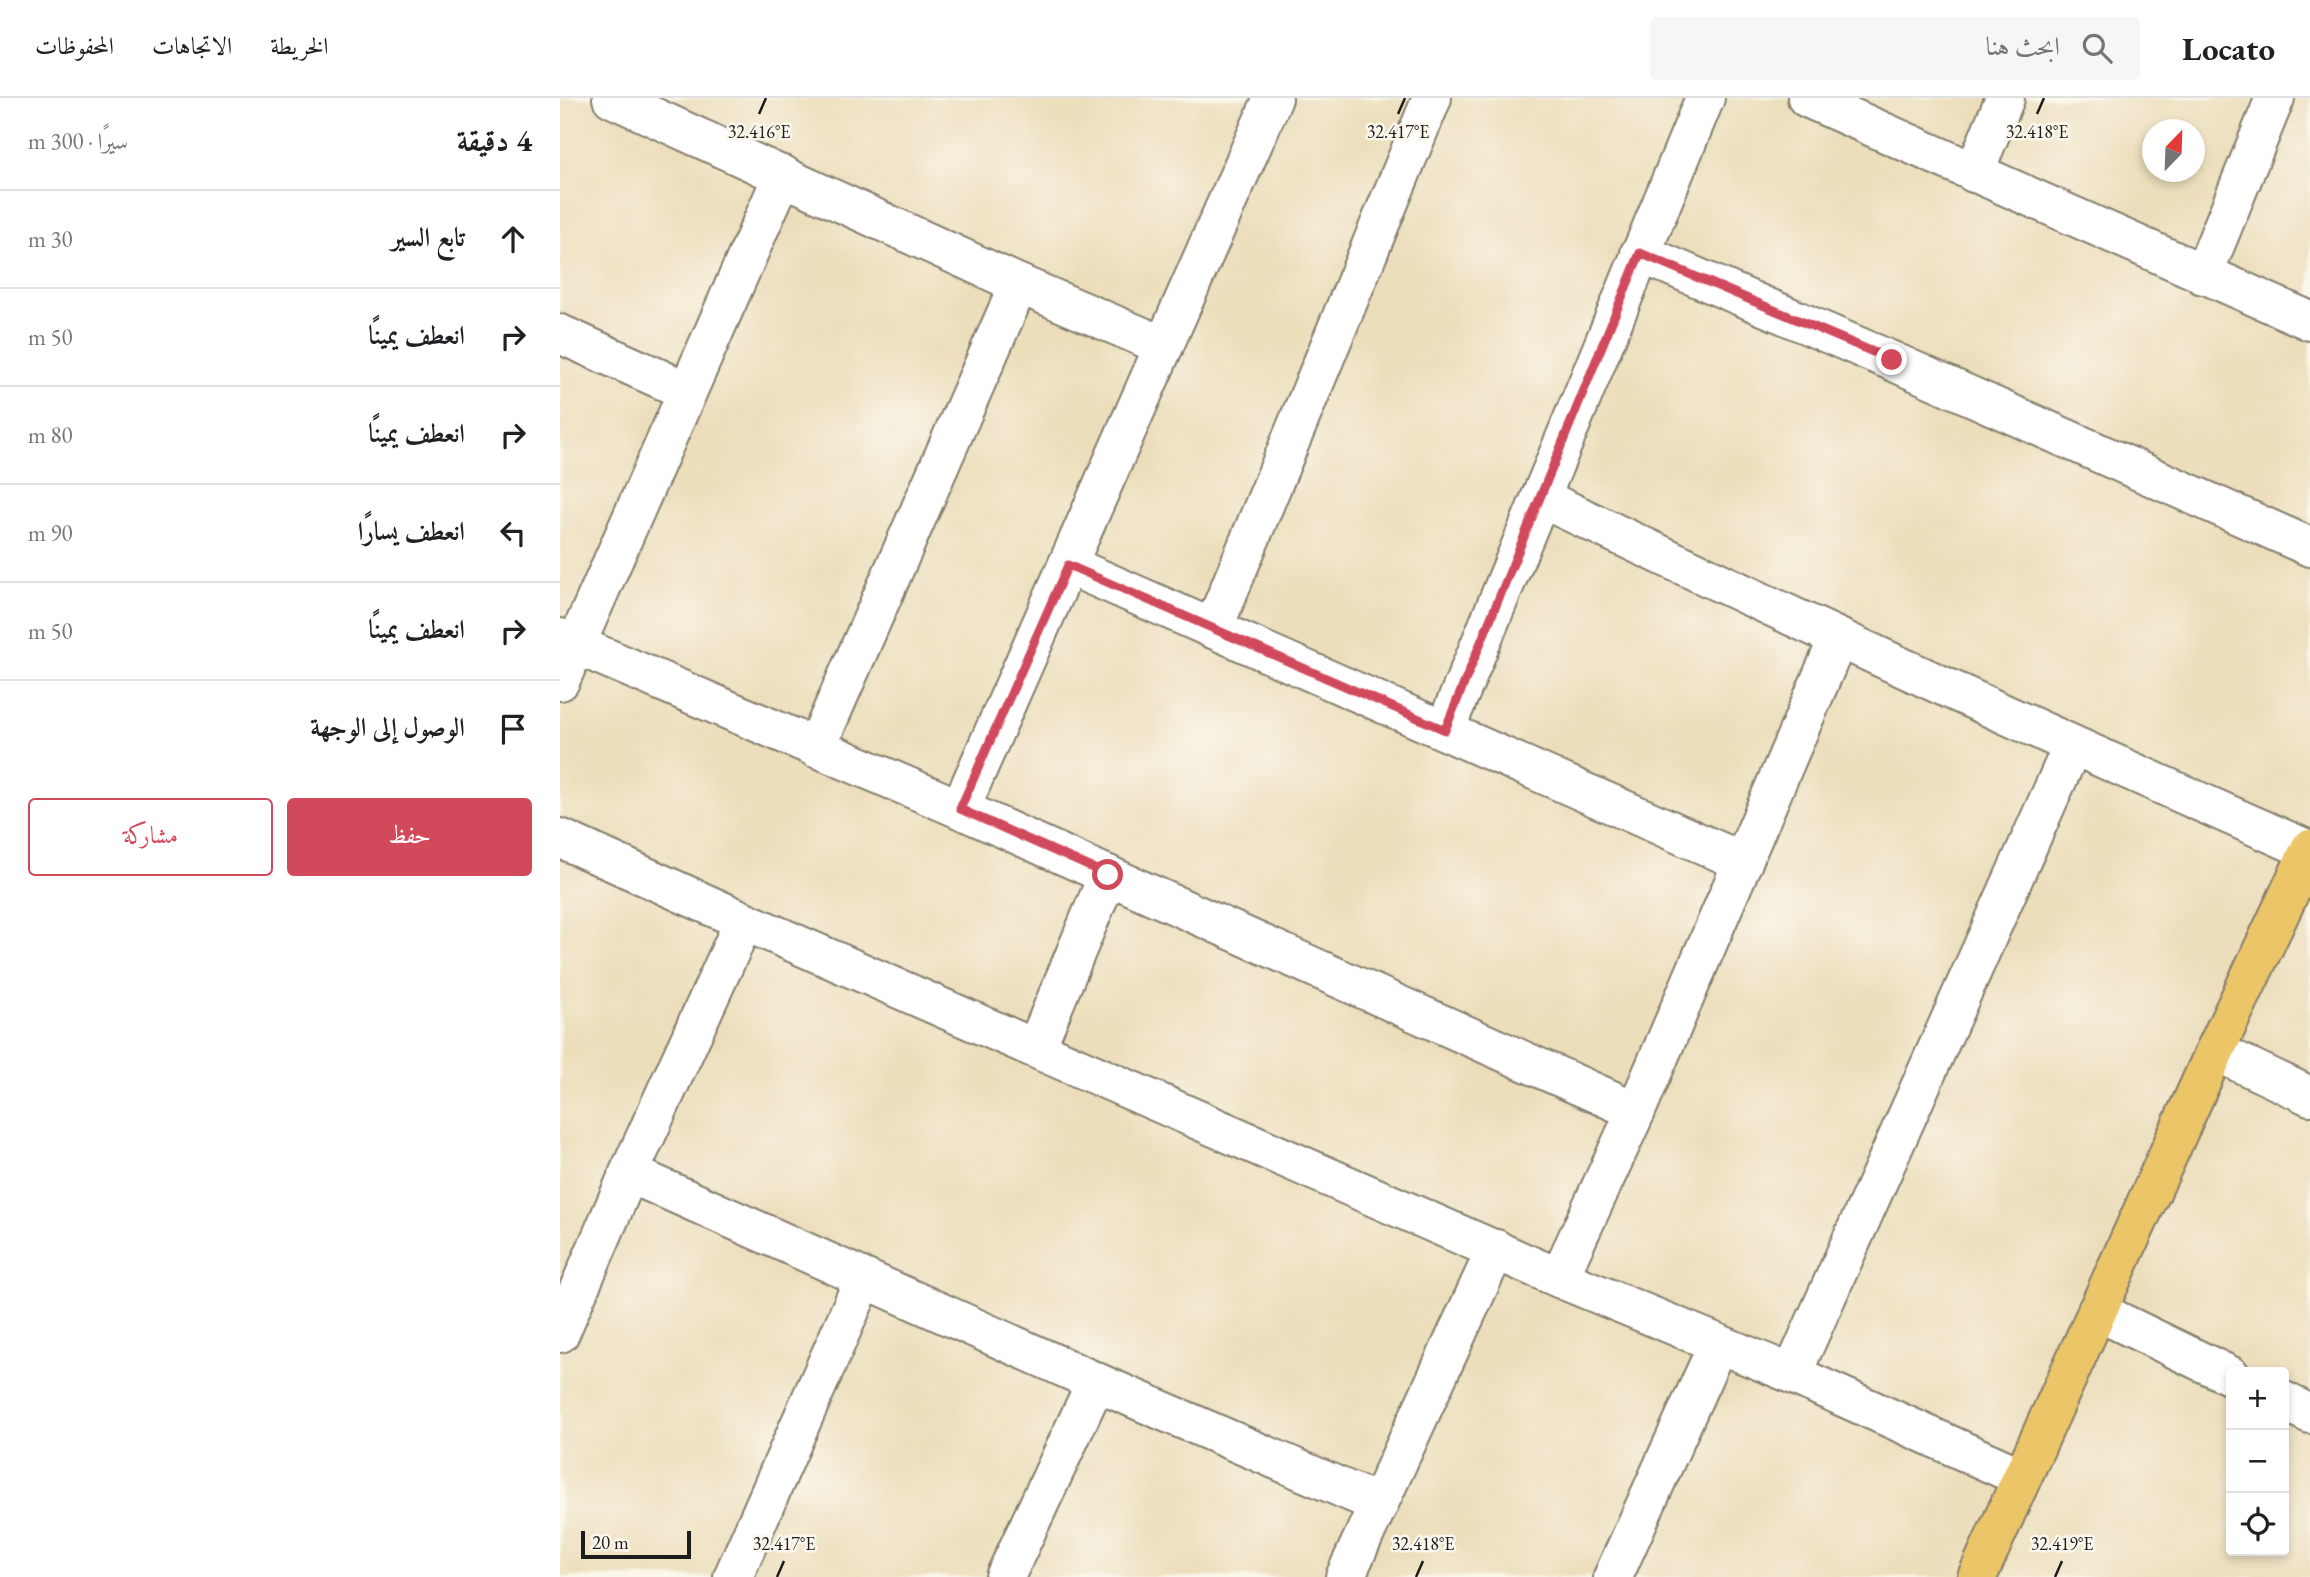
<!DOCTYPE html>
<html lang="ar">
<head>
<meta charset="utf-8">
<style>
  body { margin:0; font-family:"EB Garamond",Amiri,serif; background:#f6f6f6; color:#202124; direction:rtl }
  .controls { position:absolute; right:21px; bottom:21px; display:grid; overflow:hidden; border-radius:7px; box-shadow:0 4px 10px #0003 }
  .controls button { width:63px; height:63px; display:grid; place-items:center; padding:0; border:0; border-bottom:2px solid #e0e0e0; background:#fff; color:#202124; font:35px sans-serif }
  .compass { position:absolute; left:1582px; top:21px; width:63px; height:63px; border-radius:50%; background:#fff; box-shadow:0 4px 10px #0003; rotate:23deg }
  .scale { position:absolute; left:21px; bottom:18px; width:110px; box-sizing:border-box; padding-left:7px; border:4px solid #1c1c1c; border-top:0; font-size:19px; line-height:24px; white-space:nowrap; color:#1c1c1c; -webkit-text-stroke:5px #fbf7ec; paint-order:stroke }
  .stop { position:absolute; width:21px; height:21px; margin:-16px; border:5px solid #d1495b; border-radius:50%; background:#fff }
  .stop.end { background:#d1495b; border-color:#fff; box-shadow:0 2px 7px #0008 }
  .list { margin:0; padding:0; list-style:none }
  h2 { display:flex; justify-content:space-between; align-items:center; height:91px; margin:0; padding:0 28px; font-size:30px }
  h2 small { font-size:23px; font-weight:400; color:#757577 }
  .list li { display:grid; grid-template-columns:46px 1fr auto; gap:21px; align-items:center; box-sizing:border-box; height:98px; padding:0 28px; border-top:2px solid #e0e0e0 }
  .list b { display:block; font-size:26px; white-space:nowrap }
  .list em { font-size:23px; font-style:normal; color:#757577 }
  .actions { display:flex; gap:14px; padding:21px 28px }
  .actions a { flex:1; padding:16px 0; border:2px solid #d1495b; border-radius:7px; text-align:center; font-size:24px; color:#d1495b }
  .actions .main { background:#d1495b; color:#fff }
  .icon { flex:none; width:38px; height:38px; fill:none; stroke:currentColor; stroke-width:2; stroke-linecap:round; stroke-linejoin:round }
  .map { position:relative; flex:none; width:1750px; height:1479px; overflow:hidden; direction:ltr }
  header { display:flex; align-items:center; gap:42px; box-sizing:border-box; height:98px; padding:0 35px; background:#fff; border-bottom:2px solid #e0e0e0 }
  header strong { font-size:33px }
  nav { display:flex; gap:38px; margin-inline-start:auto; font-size:24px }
  .search { width:490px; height:63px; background:#f6f6f6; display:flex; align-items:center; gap:18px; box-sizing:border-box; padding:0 24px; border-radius:7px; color:#757577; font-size:26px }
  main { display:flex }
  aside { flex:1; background:#fff }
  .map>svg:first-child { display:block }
</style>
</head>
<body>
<header>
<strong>Locato</strong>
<div class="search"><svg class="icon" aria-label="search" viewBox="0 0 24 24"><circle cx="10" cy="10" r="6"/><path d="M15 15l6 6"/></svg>ابحث هنا</div>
<nav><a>الخريطة</a><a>الاتجاهات</a><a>المحفوظات</a></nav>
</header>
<main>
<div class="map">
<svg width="1750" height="1479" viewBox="0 0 1750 1479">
  <rect width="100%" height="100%" fill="#fbf7ec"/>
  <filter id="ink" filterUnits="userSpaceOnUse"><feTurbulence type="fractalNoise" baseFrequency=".0143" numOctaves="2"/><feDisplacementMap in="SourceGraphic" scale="14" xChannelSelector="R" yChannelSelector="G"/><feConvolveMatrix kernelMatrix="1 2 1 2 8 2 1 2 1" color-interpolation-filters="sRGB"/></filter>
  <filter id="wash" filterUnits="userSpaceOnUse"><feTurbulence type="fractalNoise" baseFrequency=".00686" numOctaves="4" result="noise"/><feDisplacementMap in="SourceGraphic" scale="28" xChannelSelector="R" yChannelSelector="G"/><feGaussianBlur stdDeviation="1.57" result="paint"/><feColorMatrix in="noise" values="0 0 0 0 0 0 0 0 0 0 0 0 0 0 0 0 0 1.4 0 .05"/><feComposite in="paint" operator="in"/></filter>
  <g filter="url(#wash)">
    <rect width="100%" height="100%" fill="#ecdebb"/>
  </g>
  <g filter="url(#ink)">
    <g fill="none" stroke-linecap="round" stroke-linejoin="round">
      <!-- minor casing -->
      <g stroke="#847d6c" stroke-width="42">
        <g id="minor">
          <path d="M52 0 459 186 604 248"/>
          <path d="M1247 0 1750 223"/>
          <path d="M1414 75 1445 0"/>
          <path d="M1080 155 1332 263 1750 449"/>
          <path d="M1643 177 1715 0"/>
          <path d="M0 236 127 293"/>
          <path d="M981 400C1235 521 1491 639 1749 752"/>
          <path d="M508 467 1183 764"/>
          <path d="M653 531 872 0"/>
          <path d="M0 540 400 711 1076 1013"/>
          <path d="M0 583 223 77"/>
          <path d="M885 632 1145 0"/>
          <path d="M256 650 459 186"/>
          <path d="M400 711 713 0"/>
          <path d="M0 740 184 823 999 1180 1232 1276 1461 1379"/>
          <path d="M476 950 548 777"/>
          <path d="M1655 953 1750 998"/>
          <path d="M69 1075 536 1284 819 1406"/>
          <path d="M999 1180 1076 1013 1278 541"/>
          <path d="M1537 1213 1671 1278"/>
          <path d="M0 1235 69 1075 184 823"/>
          <path d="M1232 1276 1512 649"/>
          <path d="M1724 1303 1750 1316"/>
          <path d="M173 1479 304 1181"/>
          <path d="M445 1479 536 1284"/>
          <path d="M785 1479 936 1151"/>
          <path d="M1053 1479 1158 1246"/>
        </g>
      </g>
      <!-- highway casing -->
      <g stroke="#847d6c" stroke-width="42">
        <path id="highway" d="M1417 1479 1655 953 1750 751"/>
      </g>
      <!-- minor -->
      <use href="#minor" stroke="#fff" stroke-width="38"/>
      <!-- highway -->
      <use href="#highway" stroke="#ecc569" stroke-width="38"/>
    </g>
  </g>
  <g fill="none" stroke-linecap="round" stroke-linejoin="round" filter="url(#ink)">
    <!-- route -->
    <path stroke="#d1495b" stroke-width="9" d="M548 777 400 711 508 467 885 632 1080 155 1332 262"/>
  </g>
  <!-- ticks -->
  <path fill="none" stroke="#1c1c1c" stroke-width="2.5" d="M199 16 206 0M838 16 845 0M1477 16 1484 0M217 1479 224 1463M856 1479 863 1463M1495 1479 1502 1463"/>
  <g font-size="18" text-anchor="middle" fill="#1c1c1c" stroke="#fbf7ec" stroke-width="5" stroke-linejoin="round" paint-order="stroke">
    <text x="199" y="40">32.416°E</text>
    <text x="838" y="40">32.417°E</text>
    <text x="1477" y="40">32.418°E</text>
    <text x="224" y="1452">32.417°E</text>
    <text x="863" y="1452">32.418°E</text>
    <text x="1502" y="1452">32.419°E</text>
  </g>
</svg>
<div class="controls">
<button>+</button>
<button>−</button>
<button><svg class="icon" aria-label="locate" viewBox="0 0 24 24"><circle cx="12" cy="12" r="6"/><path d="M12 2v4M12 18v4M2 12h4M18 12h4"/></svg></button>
</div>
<svg class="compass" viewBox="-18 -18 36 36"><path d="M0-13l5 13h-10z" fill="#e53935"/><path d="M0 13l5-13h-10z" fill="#757577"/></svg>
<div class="scale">20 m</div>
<div class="stop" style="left:548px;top:777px"></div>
<div class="stop end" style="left:1332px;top:262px"></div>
</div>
<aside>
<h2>4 دقيقة<small>سيرًا · 300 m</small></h2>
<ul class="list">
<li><svg class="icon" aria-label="ahead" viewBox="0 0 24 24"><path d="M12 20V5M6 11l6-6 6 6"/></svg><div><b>تابع السير</b></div><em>30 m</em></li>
<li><svg class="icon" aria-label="right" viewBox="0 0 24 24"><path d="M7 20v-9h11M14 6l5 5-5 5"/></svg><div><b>انعطف يمينًا</b></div><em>50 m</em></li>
<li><svg class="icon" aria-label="right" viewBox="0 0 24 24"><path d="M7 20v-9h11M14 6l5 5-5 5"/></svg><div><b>انعطف يمينًا</b></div><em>80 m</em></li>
<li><svg class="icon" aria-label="left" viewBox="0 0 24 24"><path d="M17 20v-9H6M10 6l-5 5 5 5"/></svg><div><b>انعطف يسارًا</b></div><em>90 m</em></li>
<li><svg class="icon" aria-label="right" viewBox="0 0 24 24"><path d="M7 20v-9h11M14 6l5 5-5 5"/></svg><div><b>انعطف يمينًا</b></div><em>50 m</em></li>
<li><svg class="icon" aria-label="arrive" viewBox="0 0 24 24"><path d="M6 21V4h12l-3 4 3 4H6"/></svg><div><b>الوصول إلى الوجهة</b></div></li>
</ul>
<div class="actions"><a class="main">حفظ</a><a>مشاركة</a></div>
</aside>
</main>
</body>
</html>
